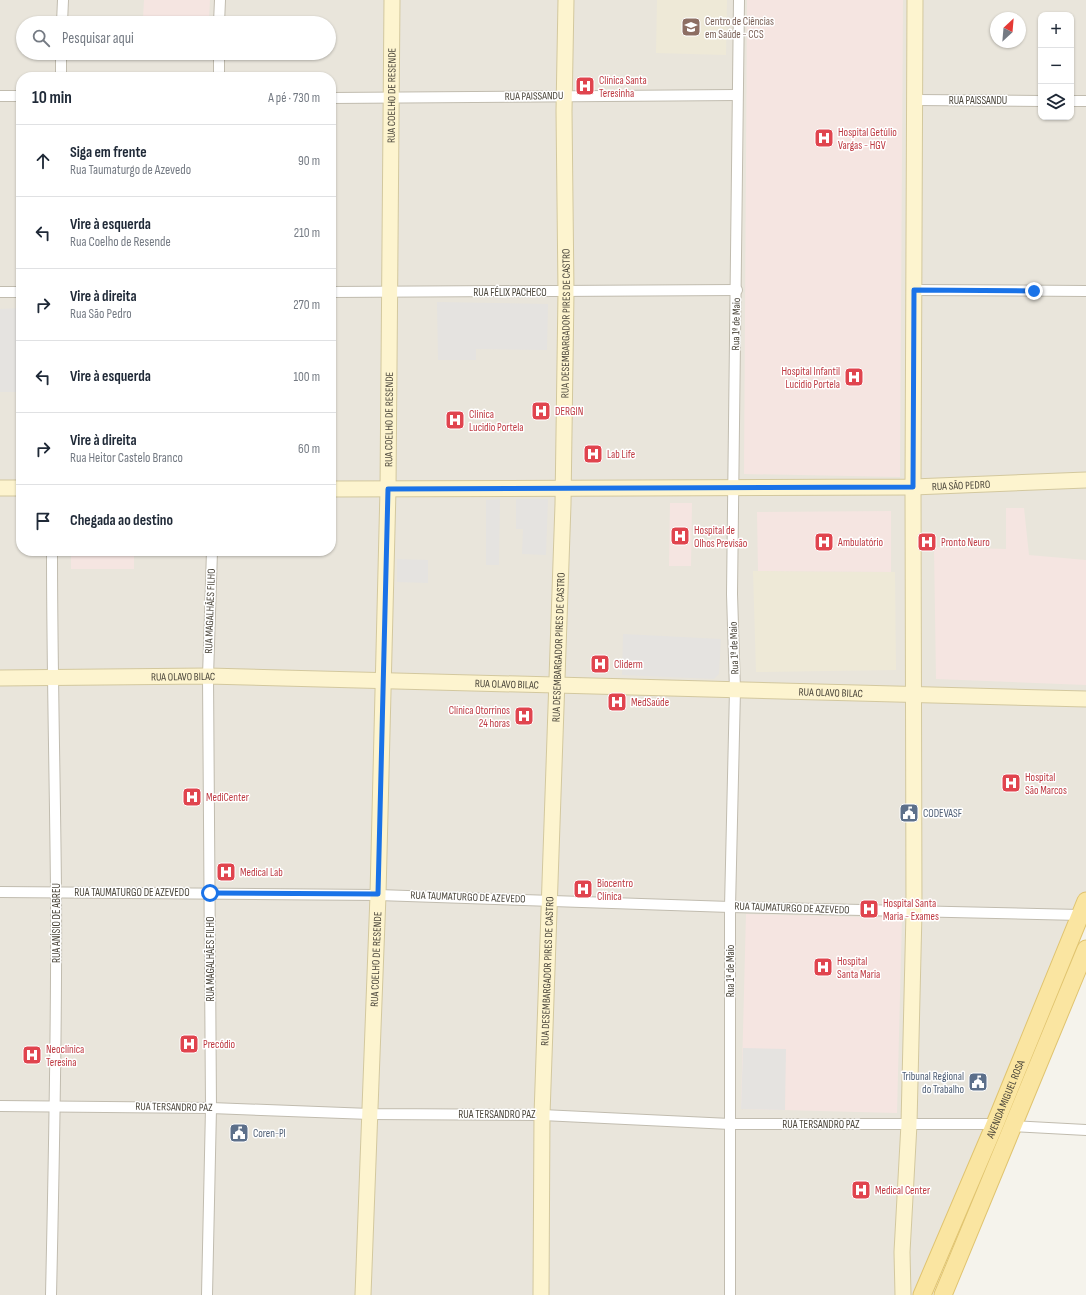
<!DOCTYPE html>
<html lang="pt">
<head>
<meta charset="utf-8">
<style>
  body { margin:0; font-family:"Sofia Sans Condensed",sans-serif; background:#f6f6f7; color:#1f2937 }
  .controls { position:absolute; right:12px; top:12px; display:grid; overflow:hidden; border-radius:8px; box-shadow:0 1px 3px #0004 }
  .controls button { width:36px; height:36px; display:grid; place-items:center; padding:0; border:0; border-bottom:1px solid #e0e1e3; background:#fff; color:#1f2937; font:20px sans-serif }
  .compass { position:absolute; left:990px; top:12px; width:36px; height:36px; border-radius:50%; background:#fff; box-shadow:0 1px 3px #0004; rotate:26deg }
  .stop { position:absolute; width:12px; height:12px; margin:-9px; border:3px solid #1a73e8; border-radius:50%; background:#fff }
  .stop.end { background:#1a73e8; border-color:#fff; box-shadow:0 1px 4px #0008 }
  .list { margin:0; padding:0; list-style:none }
  h2 { display:flex; justify-content:space-between; align-items:center; height:52px; margin:0; padding:0 16px; font-size:17px }
  h2 small { font-size:13px; font-weight:400; color:#747a83 }
  .list li { display:grid; grid-template-columns:26px 1fr auto; gap:12px; align-items:center; box-sizing:border-box; height:72px; padding:0 16px; border-top:1px solid #e0e1e3 }
  .list b { display:block; font-size:15px; white-space:nowrap }
  .list p { margin:0; font-size:13px; white-space:nowrap; color:#747a83 }
  .list em { font-size:13px; font-style:normal; color:#747a83 }
  .icon { flex:none; width:22px; height:22px; fill:none; stroke:currentColor; stroke-width:2; stroke-linecap:round; stroke-linejoin:round }
  .map { position:relative; flex:none; width:1086px; height:1295px; overflow:hidden }
  .search { position:absolute; background:#fff; box-shadow:0 1px 3px #0004; left:16px; top:16px; width:320px; height:44px; display:flex; align-items:center; gap:10px; box-sizing:border-box; padding:0 14px; border-radius:22px; color:#747a83; font-size:15px }
  .panel { position:absolute; background:#fff; box-shadow:0 1px 3px #0004; left:16px; top:72px; width:320px; height:484px; border-radius:16px }
  .map>svg:first-child { display:block }
</style>
</head>
<body>
<div class="map">
<svg width="1086" height="1295" viewBox="0 0 1086 1295">
  <rect width="100%" height="100%" fill="#f5f3ec"/>
  <!-- residential -->
  <path fill="#e9e5db" fill-rule="evenodd" d="M0 0H1086V922L929 1295H0ZM1041 15H1071V117H1041ZM996 18H1020V42H996ZM23 23H329V53H23ZM21 77H331V551H21Z"/>
  <!-- education -->
  <g fill="#eee9d7">
    <path d="M657 0H727L726 55 656 53Z"/>
    <path d="M753 571 895 572 896 670 756 672Z"/>
  </g>
  <!-- medical -->
  <g fill="#f5e5e1">
    <path d="M144 0H210L209 19 143 18Z"/>
    <path d="M747 0H903L900 477 744 474Z"/>
    <path d="M670 503H692L691 566H669Z"/>
    <path d="M1006 508H1024L1029 555 1086 560V685L936 679 934 547 1006 549Z"/>
    <path d="M891 511V572L758 571 757 512Z"/>
    <rect x="71" y="551" width="63" height="18"/>
    <path d="M746 914 902 918 897 1113 741 1109Z"/>
  </g>
  <!-- parking -->
  <g fill="#e5e3e0">
    <path d="M437 302 548 304 547 350 476 349V360H438Z"/>
    <path d="M21 308V392H0V309Z"/>
    <path d="M500 499 499 565H486V500Z"/>
    <path d="M516 499H548L546 555 522 554 523 529H516Z"/>
    <path d="M397 559 428 560V583L397 582Z"/>
    <path d="M623 634 721 639 719 674 714 679 622 675Z"/>
    <path d="M743 1048 786 1049 785 1110 741 1109Z"/>
  </g>
  <g fill="none" stroke-linecap="round" stroke-linejoin="round">
    <!-- street casing -->
    <g stroke="#c1bcaf" stroke-width="12">
      <g id="street">
        <path d="M62 23 63 0"/>
        <path d="M219 23 220 0"/>
        <path d="M61 77V53"/>
        <path d="M219 77V53"/>
        <path d="M0 96H21"/>
        <path d="M331 98 737 95"/>
        <path d="M915 100 1041 101"/>
        <path d="M1071 101H1086"/>
        <path d="M914 290 1086 291"/>
        <path d="M0 292H21"/>
        <path d="M331 292 737 290"/>
        <path d="M0 892 378 895 730 907 1080 915"/>
        <path d="M0 1106 211 1108 370 1114 542 1115 730 1124H995"/>
        <path d="M1013 1126 1086 1130"/>
        <path d="M51 1295C54 1160 57 1026 56 891 55 778 52 664 52 551"/>
        <path d="M207 1295 211 1108 208 676 212 551"/>
        <path d="M730 1295V907L735 690 732 594 739 0"/>
      </g>
    </g>
    <!-- secondary casing -->
    <g stroke="#d3c89e" stroke-width="17">
      <g id="secondary">
        <path d="M0 488H21"/>
        <path id="s1" d="M331 489 913 487 1086 480"/>
        <path id="s2" d="M0 678 208 676 1086 699"/>
        <path id="s3" d="M363 1295 378 895 388 489 392 0"/>
        <path id="s4" d="M541 1295 542 1115 563 504 566 292 564 111 566 0"/>
        <path d="M903 1295 902 1252 909 1124 914 912 913 487 915 0"/>
      </g>
    </g>
    <!-- primary casing -->
    <g stroke="#e0c470" stroke-width="19">
      <g id="primary">
        <path id="s5" d="M922 1295 995 1124 1086 901"/>
        <path d="M943 1295 1086 949"/>
      </g>
    </g>
    <!-- street -->
    <use href="#street" stroke="#fff" stroke-width="10"/>
    <!-- secondary -->
    <use href="#secondary" stroke="#fdf4cf" stroke-width="15"/>
    <!-- primary -->
    <use href="#primary" stroke="#fae5a1" stroke-width="17"/>
  </g>
  <g fill="none" stroke-linecap="round" stroke-linejoin="round">
    <!-- route -->
    <path stroke="#1a73e8" stroke-width="5" d="M210 893 378 894 388 489 913 487 914 290 1034 291"/>
  </g>
  <!-- icons -->
  <defs>
    <g id="university-square" transform="scale(1)"><rect x="-9" y="-9" width="18" height="18" rx="4" fill="#8d6e63" stroke="#fff"/><path d="M0-5L7-2L0 1L-7-2ZM-4 1L0 2.5L4 1V4Q0 6-4 4Z" fill="#fff"/></g>
    <g id="hospital-square" transform="scale(1)"><rect x="-9" y="-9" width="18" height="18" rx="4" fill="#e0444e" stroke="#fff"/><path d="M-5-5h3v3.5h4V-5h3V5h-3V1.5h-4V5h-3Z" fill="#fff"/></g>
    <g id="civic-square" transform="scale(1)"><rect x="-9" y="-9" width="18" height="18" rx="4" fill="#5c6f8a" stroke="#fff"/><path d="M-.6-6.5H3V-4.5H.6V-3L4-1V1h2V6H-6V1h2V-1L-.6-3ZM-1.2 2.5V6h2.4V2.5Z" fill="#fff"/></g>
  </defs>
  <g fill-rule="evenodd">
    <use href="#university-square" x="691" y="27"/>
    <use href="#hospital-square" x="585" y="86"/>
    <use href="#hospital-square" x="824" y="138"/>
    <use href="#hospital-square" x="854" y="377"/>
    <use href="#hospital-square" x="541" y="411"/>
    <use href="#hospital-square" x="455" y="420"/>
    <use href="#hospital-square" x="593" y="454"/>
    <use href="#hospital-square" x="680" y="536"/>
    <use href="#hospital-square" x="824" y="542"/>
    <use href="#hospital-square" x="927" y="542"/>
    <use href="#hospital-square" x="600" y="664"/>
    <use href="#hospital-square" x="617" y="702"/>
    <use href="#hospital-square" x="524" y="716"/>
    <use href="#hospital-square" x="1011" y="783"/>
    <use href="#hospital-square" x="192" y="797"/>
    <use href="#civic-square" x="909" y="813"/>
    <use href="#hospital-square" x="226" y="872"/>
    <use href="#hospital-square" x="583" y="889"/>
    <use href="#hospital-square" x="869" y="909"/>
    <use href="#hospital-square" x="823" y="967"/>
    <use href="#hospital-square" x="189" y="1044"/>
    <use href="#hospital-square" x="32" y="1055"/>
    <use href="#civic-square" x="978" y="1082"/>
    <use href="#civic-square" x="239" y="1133"/>
    <use href="#hospital-square" x="861" y="1190"/>
  </g>
  <g text-anchor="middle" dominant-baseline="central" stroke-width="3" stroke-linejoin="round" paint-order="stroke">
    <!-- education labels -->
    <g font-size="11" fill="#785e54" stroke="#fff" text-anchor="start">
      <text x="705" y="21">Centro de Ciências<tspan x="705" dy="13">em Saúde - CCS</tspan></text>
    </g>
    <!-- health labels -->
    <g font-size="11" fill="#be3a42" stroke="#fff" text-anchor="start">
      <text x="599" y="80">Clínica Santa<tspan x="599" dy="13">Teresinha</tspan></text>
      <text x="838" y="132">Hospital Getúlio<tspan x="838" dy="13">Vargas - HGV</tspan></text>
      <text x="840" y="371" text-anchor="end">Hospital Infantil<tspan x="840" dy="13">Lucidio Portela</tspan></text>
      <text x="555" y="411">DERGIN</text>
      <text x="469" y="414">Clinica<tspan x="469" dy="13">Lucidio Portela</tspan></text>
      <text x="607" y="454">Lab Life</text>
      <text x="694" y="530">Hospital de<tspan x="694" dy="13">Olhos Previsão</tspan></text>
      <text x="838" y="542">Ambulatório</text>
      <text x="941" y="542">Pronto Neuro</text>
      <text x="614" y="664">Cliderm</text>
      <text x="631" y="702">MedSaúde</text>
      <text x="510" y="710" text-anchor="end">Clínica Otorrinos<tspan x="510" dy="13">24 horas</tspan></text>
      <text x="1025" y="777">Hospital<tspan x="1025" dy="13">São Marcos</tspan></text>
      <text x="206" y="797">MediCenter</text>
      <text x="240" y="872">Medical Lab</text>
      <text x="597" y="883">Biocentro<tspan x="597" dy="13">Clínica</tspan></text>
      <text x="883" y="903">Hospital Santa<tspan x="883" dy="13">Maria - Exames</tspan></text>
      <text x="837" y="961">Hospital<tspan x="837" dy="13">Santa Maria</tspan></text>
      <text x="203" y="1044">Precódio</text>
      <text x="46" y="1049">Neoclínica<tspan x="46" dy="13">Teresina</tspan></text>
      <text x="875" y="1190">Medical Center</text>
    </g>
    <!-- street labels -->
    <g font-size="11" fill="#4a453a" stroke="#fff">
      <text stroke="none"><textPath href="#s3" startOffset="1200">RUA COELHO DE RESENDE</textPath></text>
      <text transform="translate(534 96) rotate(-1)">RUA PAISSANDU</text>
      <text x="978" y="100">RUA PAISSANDU</text>
      <text x="510" y="292">RUA FÉLIX PACHECO</text>
      <text stroke="none"><textPath href="#s4" startOffset="972">RUA DESEMBARGADOR PIRES DE CASTRO</textPath></text>
      <text transform="translate(736 324) rotate(-89)">Rua 1º de Maio</text>
      <text stroke="none"><textPath href="#s3" startOffset="876">RUA COELHO DE RESENDE</textPath></text>
      <text stroke="none"><textPath href="#s1" startOffset="630">RUA SÃO PEDRO</textPath></text>
      <text transform="translate(210 611) rotate(-88)">RUA MAGALHÃES FILHO</text>
      <text stroke="none"><textPath href="#s4" startOffset="648">RUA DESEMBARGADOR PIRES DE CASTRO</textPath></text>
      <text transform="translate(734 648) rotate(-92)">Rua 1º de Maio</text>
      <text stroke="none"><textPath href="#s2" startOffset="183">RUA OLAVO BILAC</textPath></text>
      <text stroke="none"><textPath href="#s2" startOffset="507">RUA OLAVO BILAC</textPath></text>
      <text stroke="none"><textPath href="#s2" startOffset="831">RUA OLAVO BILAC</textPath></text>
      <text x="132" y="892">RUA TAUMATURGO DE AZEVEDO</text>
      <text transform="translate(468 897) rotate(2)">RUA TAUMATURGO DE AZEVEDO</text>
      <text transform="translate(792 908) rotate(2)">RUA TAUMATURGO DE AZEVEDO</text>
      <text transform="translate(56 923) rotate(-90)">RUA ANÍSIO DE ABREU</text>
      <text transform="translate(210 959) rotate(-90)">RUA MAGALHÃES FILHO</text>
      <text stroke="none"><textPath href="#s3" startOffset="336">RUA COELHO DE RESENDE</textPath></text>
      <text stroke="none"><textPath href="#s4" startOffset="324">RUA DESEMBARGADOR PIRES DE CASTRO</textPath></text>
      <text transform="translate(730 971) rotate(-90)">Rua 1º de Maio</text>
      <text stroke="none"><textPath href="#s5" startOffset="213">AVENIDA MIGUEL ROSA</textPath></text>
      <text transform="translate(174 1107) rotate(1)">RUA TERSANDRO PAZ</text>
      <text x="497" y="1114">RUA TERSANDRO PAZ</text>
      <text x="821" y="1124">RUA TERSANDRO PAZ</text>
    </g>
    <!-- service labels -->
    <g font-size="11" fill="#4e5e75" stroke="#fff" text-anchor="start">
      <text x="923" y="813">CODEVASF</text>
      <text x="964" y="1076" text-anchor="end">Tribunal Regional<tspan x="964" dy="13">do Trabalho</tspan></text>
      <text x="253" y="1133">Coren-PI</text>
    </g>
  </g>
</svg>
<div class="controls">
<button>+</button>
<button>−</button>
<button><svg class="icon" aria-label="layers" viewBox="0 0 24 24"><path d="M12 4l9 5-9 5-9-5zM3 14l9 5 9-5"/></svg></button>
</div>
<svg class="compass" viewBox="-18 -18 36 36"><path d="M0-13l5 13h-10z" fill="#e53935"/><path d="M0 13l5-13h-10z" fill="#747a83"/></svg>
<div class="stop" style="left:210px;top:893px"></div>
<div class="stop end" style="left:1034px;top:291px"></div>
<div class="search"><svg class="icon" aria-label="search" viewBox="0 0 24 24"><circle cx="10" cy="10" r="6"/><path d="M15 15l6 6"/></svg>Pesquisar aqui</div>
<section class="panel">
<h2>10 min<small>A pé · 730 m</small></h2>
<ul class="list">
<li><svg class="icon" aria-label="ahead" viewBox="0 0 24 24"><path d="M12 20V5M6 11l6-6 6 6"/></svg><div><b>Siga em frente</b><p>Rua Taumaturgo de Azevedo</p></div><em>90 m</em></li>
<li><svg class="icon" aria-label="left" viewBox="0 0 24 24"><path d="M17 20v-9H6M10 6l-5 5 5 5"/></svg><div><b>Vire à esquerda</b><p>Rua Coelho de Resende</p></div><em>210 m</em></li>
<li><svg class="icon" aria-label="right" viewBox="0 0 24 24"><path d="M7 20v-9h11M14 6l5 5-5 5"/></svg><div><b>Vire à direita</b><p>Rua São Pedro</p></div><em>270 m</em></li>
<li><svg class="icon" aria-label="left" viewBox="0 0 24 24"><path d="M17 20v-9H6M10 6l-5 5 5 5"/></svg><div><b>Vire à esquerda</b></div><em>100 m</em></li>
<li><svg class="icon" aria-label="right" viewBox="0 0 24 24"><path d="M7 20v-9h11M14 6l5 5-5 5"/></svg><div><b>Vire à direita</b><p>Rua Heitor Castelo Branco</p></div><em>60 m</em></li>
<li><svg class="icon" aria-label="arrive" viewBox="0 0 24 24"><path d="M6 21V4h12l-3 4 3 4H6"/></svg><div><b>Chegada ao destino</b></div></li>
</ul>
</section>
</div>
</body>
</html>
